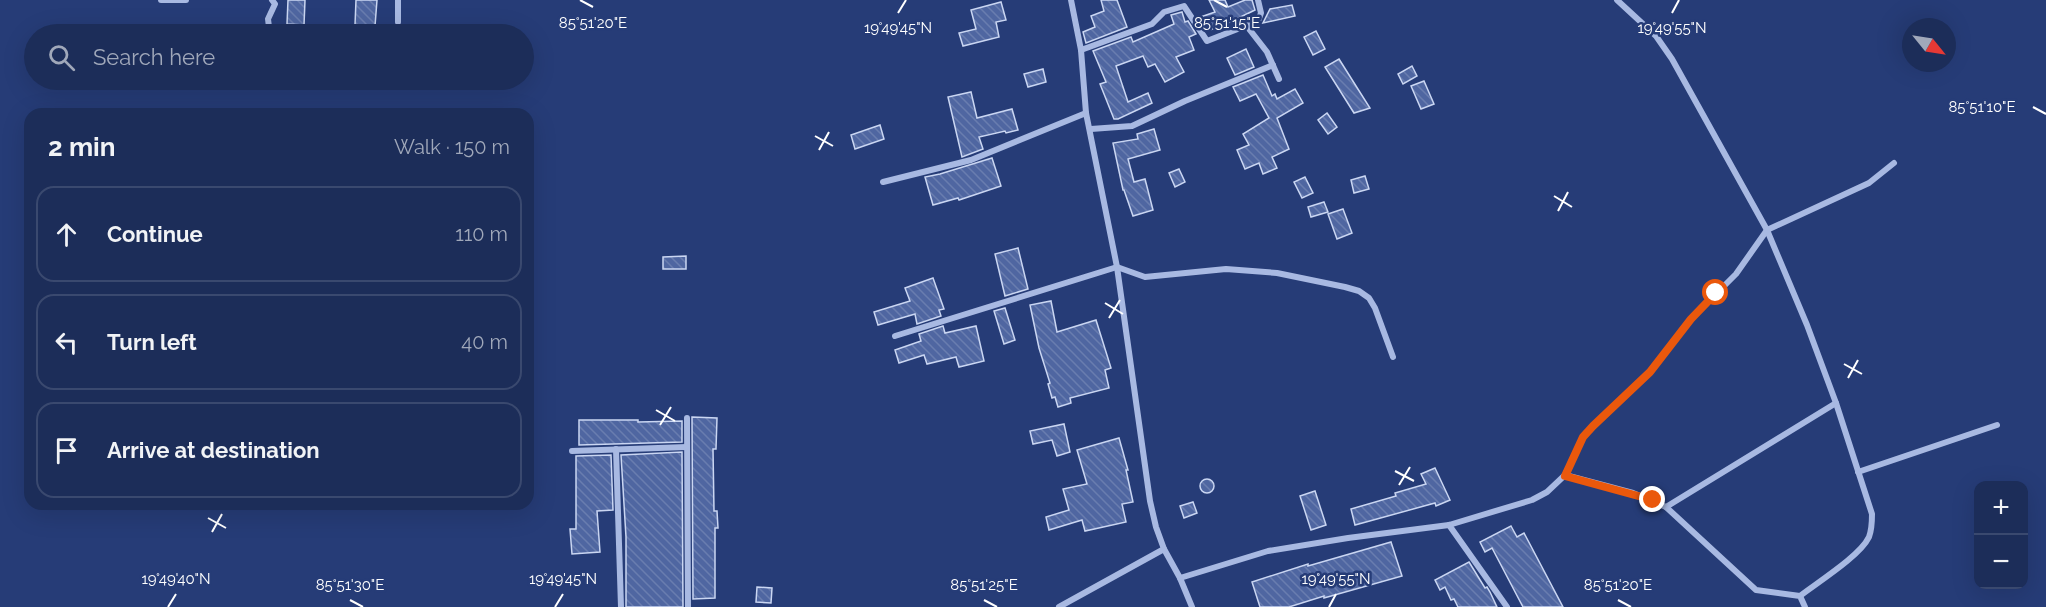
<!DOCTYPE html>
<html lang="en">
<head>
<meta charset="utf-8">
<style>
  body { margin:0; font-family:Raleway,sans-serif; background:#25355f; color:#f1f3f6 }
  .controls { position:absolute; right:18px; bottom:18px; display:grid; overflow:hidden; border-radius:12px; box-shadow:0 6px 24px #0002 }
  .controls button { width:54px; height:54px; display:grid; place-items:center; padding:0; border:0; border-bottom:2px solid #3a496f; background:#1c2d59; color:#f1f3f6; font:30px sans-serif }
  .compass { position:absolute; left:1902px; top:18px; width:54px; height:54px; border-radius:50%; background:#1c2d59; box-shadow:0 6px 24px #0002; rotate:120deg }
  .stop { position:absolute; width:18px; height:18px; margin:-14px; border:4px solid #ea580c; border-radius:50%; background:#fff }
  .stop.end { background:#ea580c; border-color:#fff; box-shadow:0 2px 6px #0008 }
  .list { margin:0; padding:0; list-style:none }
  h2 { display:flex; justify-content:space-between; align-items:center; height:78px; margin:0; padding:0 24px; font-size:26px }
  h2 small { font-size:20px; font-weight:400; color:#a0a8ba }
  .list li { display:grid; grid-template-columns:39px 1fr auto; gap:18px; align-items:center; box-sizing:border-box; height:96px; margin:0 12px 12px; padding:0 12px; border:2px solid #3a496f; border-radius:18px }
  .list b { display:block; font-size:22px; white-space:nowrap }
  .list em { font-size:20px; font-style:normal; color:#a0a8ba }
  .icon { flex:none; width:33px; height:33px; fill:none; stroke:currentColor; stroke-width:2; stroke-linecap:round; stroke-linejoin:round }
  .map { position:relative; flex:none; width:2046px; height:607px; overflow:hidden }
  .search { position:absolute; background:#1c2d59; box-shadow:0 6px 24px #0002; left:24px; top:24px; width:510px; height:66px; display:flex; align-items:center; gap:15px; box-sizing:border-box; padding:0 21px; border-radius:33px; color:#a0a8ba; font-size:22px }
  .panel { position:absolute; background:#1c2d59; box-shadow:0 6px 24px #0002; left:24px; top:108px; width:510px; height:402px; border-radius:18px }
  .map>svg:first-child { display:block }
</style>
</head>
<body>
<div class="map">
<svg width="2046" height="607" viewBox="0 0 2046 607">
  <defs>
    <pattern id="building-back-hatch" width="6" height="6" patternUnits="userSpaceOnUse" patternTransform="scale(1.5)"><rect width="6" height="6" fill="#4f66a1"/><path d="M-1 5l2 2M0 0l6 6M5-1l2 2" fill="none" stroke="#697daf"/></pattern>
  </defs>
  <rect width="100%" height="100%" fill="#263c77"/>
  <!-- building -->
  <g fill="url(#building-back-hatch)" stroke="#cad6f2" stroke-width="1.5">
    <path d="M288 0H305L304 25 287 24Z"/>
    <path d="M356 0H377L375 26 355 25Z"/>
    <path d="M1101 0H1117L1127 27 1086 43 1083 32 1095 27 1091 16 1104 11Z"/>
    <path d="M1209 0H1225L1228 7 1245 0H1252L1255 10 1230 22 1207 31 1198 18 1215 12Z"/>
    <path d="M1001 2 1006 20 996 22 999 37 963 46 959 33 976 29 971 10Z"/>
    <path d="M1292 5 1295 16 1263 23 1270 9Z"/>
    <path d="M1182 12 1185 22 1188 21 1196 34 1189 37 1194 50 1176 57 1184 72 1165 82 1155 64 1148 67 1143 56 1116 66 1128 102 1148 93 1152 103 1118 119H1114L1100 84 1106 82 1093 51 1131 37 1133 42 1174 24 1171 15Z"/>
    <path d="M1316 31 1325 49 1313 55 1304 37Z"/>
    <path d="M1246 49 1254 67 1235 75 1227 58Z"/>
    <path d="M1339 59 1356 86 1370 108 1354 113 1325 67Z"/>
    <path d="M1412 66 1417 76 1403 84 1398 74Z"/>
    <path d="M1043 69 1046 82 1028 87 1024 74Z"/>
    <path d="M1263 75 1272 96 1275 94 1277 99 1295 89 1303 103 1277 118 1289 149 1272 157 1277 168 1263 174 1259 163 1245 169 1237 150 1249 145 1243 134 1269 118 1256 94 1240 101 1233 87Z"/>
    <path d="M1424 81 1434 104 1421 109 1411 86Z"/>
    <path d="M971 92 977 118 1012 109 1018 130 1006 133 1005 131 979 137 983 149 962 157 948 97Z"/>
    <path d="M1327 113 1337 127 1328 134 1318 120Z"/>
    <path d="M880 125 884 139 855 149 851 135Z"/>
    <path d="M1154 129 1160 150 1128 159 1134 182 1145 179 1153 210 1133 216 1124 190H1123L1113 143 1138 139 1137 134Z"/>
    <path d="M992 158 1001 186 959 200 958 198 933 205 925 177 940 174Z"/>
    <path d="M1179 169 1185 182 1175 187 1169 173Z"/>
    <path d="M1365 176 1369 189 1354 193 1351 180Z"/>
    <path d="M1305 177 1313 193 1302 198 1294 182Z"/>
    <path d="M1324 202 1328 212 1311 217 1308 207Z"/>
    <path d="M1343 209 1352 233 1337 239 1328 214Z"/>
    <path d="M1018 248 1028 289 1005 296 995 254Z"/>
    <path d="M686 256V269H663V257Z"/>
    <path d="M933 278 944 309 939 310 941 316 917 324 915 314 878 325 874 312 910 301 905 288Z"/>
    <path d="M1051 301 1057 332 1096 320 1111 368 1105 370 1109 388 1070 398 1071 403 1058 407 1055 397 1052 398 1048 384 1050 383 1039 348 1030 305Z"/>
    <path d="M1005 308 1015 340 1004 344 994 311Z"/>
    <path d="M943 326 945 333 976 326 984 361 959 367 956 357 927 364 924 355 899 363 895 350 921 341 919 334Z"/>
    <path d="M692 417 717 418 716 449H713L714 511H717L718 528H715V598L693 599Z"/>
    <path d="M579 420H638V422L682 421V442L579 445Z"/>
    <path d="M1064 424 1070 452 1057 456 1052 440 1033 444 1030 431Z"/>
    <path d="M1119 438 1128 470H1126L1133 502 1122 504 1126 522 1085 531 1082 520 1049 530 1046 517 1069 510 1063 489 1087 484 1077 450Z"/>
    <path d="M682 452 683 607H626V537L621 455Z"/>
    <path d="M611 455 613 510 597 511 600 552 572 554 570 529H576V456Z"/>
    <path d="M1435 468 1450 500 1436 506 1435 503 1355 525 1351 509 1396 496 1395 493 1426 484 1421 474Z"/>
    <circle cx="1207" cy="486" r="7"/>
    <path d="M1315 491 1326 525 1311 530 1300 496Z"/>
    <path d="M1193 502 1197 513 1184 518 1180 506Z"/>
    <path d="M1511 526 1517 537 1524 533 1563 607H1523L1492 548 1485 552 1480 542Z"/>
    <path d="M1391 542 1402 576 1324 598V596L1289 607H1260L1252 582 1308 564V566Z"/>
    <path d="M1469 562 1485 588 1487 587 1490 592 1497 607H1458L1454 599 1451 600 1445 587 1440 590 1435 580Z"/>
    <path d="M757 587 772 588 771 603 756 602Z"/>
  </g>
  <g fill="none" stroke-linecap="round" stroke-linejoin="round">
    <!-- street -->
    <g stroke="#a8b9e2" stroke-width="6">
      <path d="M161 0H186"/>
      <path d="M272 0 275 4 268 19 269 27 278 32 365 31"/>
      <path d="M1071 0 1081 50 1086 113 1117 267 1150 501 1156 527 1164 549 1180 578 1192 607"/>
      <path d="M1617 0 1656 36 1672 59 1767 230 1807 325 1836 403 1872 514C1872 522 1872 529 1869 537 1860 556 1818 582 1800 596"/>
      <path d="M398 22V0"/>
      <path d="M1246 25 1267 52 1279 79"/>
      <path d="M1081 50 1152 24 1164 12 1184 6 1207 41 1258 21 1261 13 1258 0"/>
      <path d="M1091 129 1132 126 1185 101 1273 65"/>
      <path d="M883 182 971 160 1086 113"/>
      <path d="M895 336 1117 267 1145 277 1226 269 1277 273 1345 287 1359 291 1369 298 1375 308 1393 357"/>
      <path d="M687 418 688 607"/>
      <path d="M616 449 621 607"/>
      <path d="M572 451 687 447"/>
      <path d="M1858 472 1997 425"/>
      <path d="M1565 475 1633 493 1666 507 1756 590 1800 596 1805 607"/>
      <path d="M1666 507 1836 403"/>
      <path d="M1449 525 1507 607"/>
      <path d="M1180 578 1268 551 1348 538 1449 525 1532 500 1547 492 1565 475 1583 437 1593 426 1650 372 1691 319 1736 274 1767 230 1869 183 1894 163"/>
      <path d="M1059 607 1164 549"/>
    </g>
  </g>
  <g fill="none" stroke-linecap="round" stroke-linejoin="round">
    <!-- route -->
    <path stroke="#ea580c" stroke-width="8" d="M1653 500 1565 476 1583 437 1593 426 1650 372 1691 319 1716 293"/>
  </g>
  <!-- ticks -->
  <path fill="none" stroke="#fff" stroke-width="2" d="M580 0 593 7M1214 0 1227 7M898 13 906 0M1672 13 1679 0M2033 107 2046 114M815 136 833 146M819 150 829 132M1554 196 1572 207M1558 211 1568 192M1105 303 1123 314M1109 318 1120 300M1844 364 1862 374M1848 378 1858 360M656 410 675 421M660 425 671 407M1395 471 1414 481M1399 485 1410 467M208 518 226 528M212 532 222 514M350 600 363 607M984 600 997 607M1618 600 1631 607M168 607 176 594M555 607 563 594M1329 607 1336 594"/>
  <g font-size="15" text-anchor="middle" fill="#fff" stroke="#263c77" stroke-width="5" stroke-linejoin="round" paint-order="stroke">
    <text x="593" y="28">85°51'20"E</text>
    <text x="1227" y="28">85°51'15"E</text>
    <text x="898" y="33">19°49'45"N</text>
    <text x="1672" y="33">19°49'55"N</text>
    <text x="1982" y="112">85°51'10"E</text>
    <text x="176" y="584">19°49'40"N</text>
    <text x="563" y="584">19°49'45"N</text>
    <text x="1336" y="584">19°49'55"N</text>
    <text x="350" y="590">85°51'30"E</text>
    <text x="984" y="590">85°51'25"E</text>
    <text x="1618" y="590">85°51'20"E</text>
  </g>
</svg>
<div class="controls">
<button>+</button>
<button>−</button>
</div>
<svg class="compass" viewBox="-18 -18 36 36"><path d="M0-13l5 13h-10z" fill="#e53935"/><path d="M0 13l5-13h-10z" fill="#a0a8ba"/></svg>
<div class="stop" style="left:1716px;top:293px"></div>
<div class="stop end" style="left:1653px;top:500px"></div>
<div class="search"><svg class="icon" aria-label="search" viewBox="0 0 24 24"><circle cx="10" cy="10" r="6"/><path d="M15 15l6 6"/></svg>Search here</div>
<section class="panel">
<h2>2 min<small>Walk · 150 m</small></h2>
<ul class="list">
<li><svg class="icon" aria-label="ahead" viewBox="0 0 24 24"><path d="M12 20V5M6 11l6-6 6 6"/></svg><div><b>Continue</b></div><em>110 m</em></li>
<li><svg class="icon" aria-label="left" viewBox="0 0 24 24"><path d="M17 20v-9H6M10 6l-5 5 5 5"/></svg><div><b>Turn left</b></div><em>40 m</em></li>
<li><svg class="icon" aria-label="arrive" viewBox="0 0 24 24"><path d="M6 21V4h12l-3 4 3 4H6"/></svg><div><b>Arrive at destination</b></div></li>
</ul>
</section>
</div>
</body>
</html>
